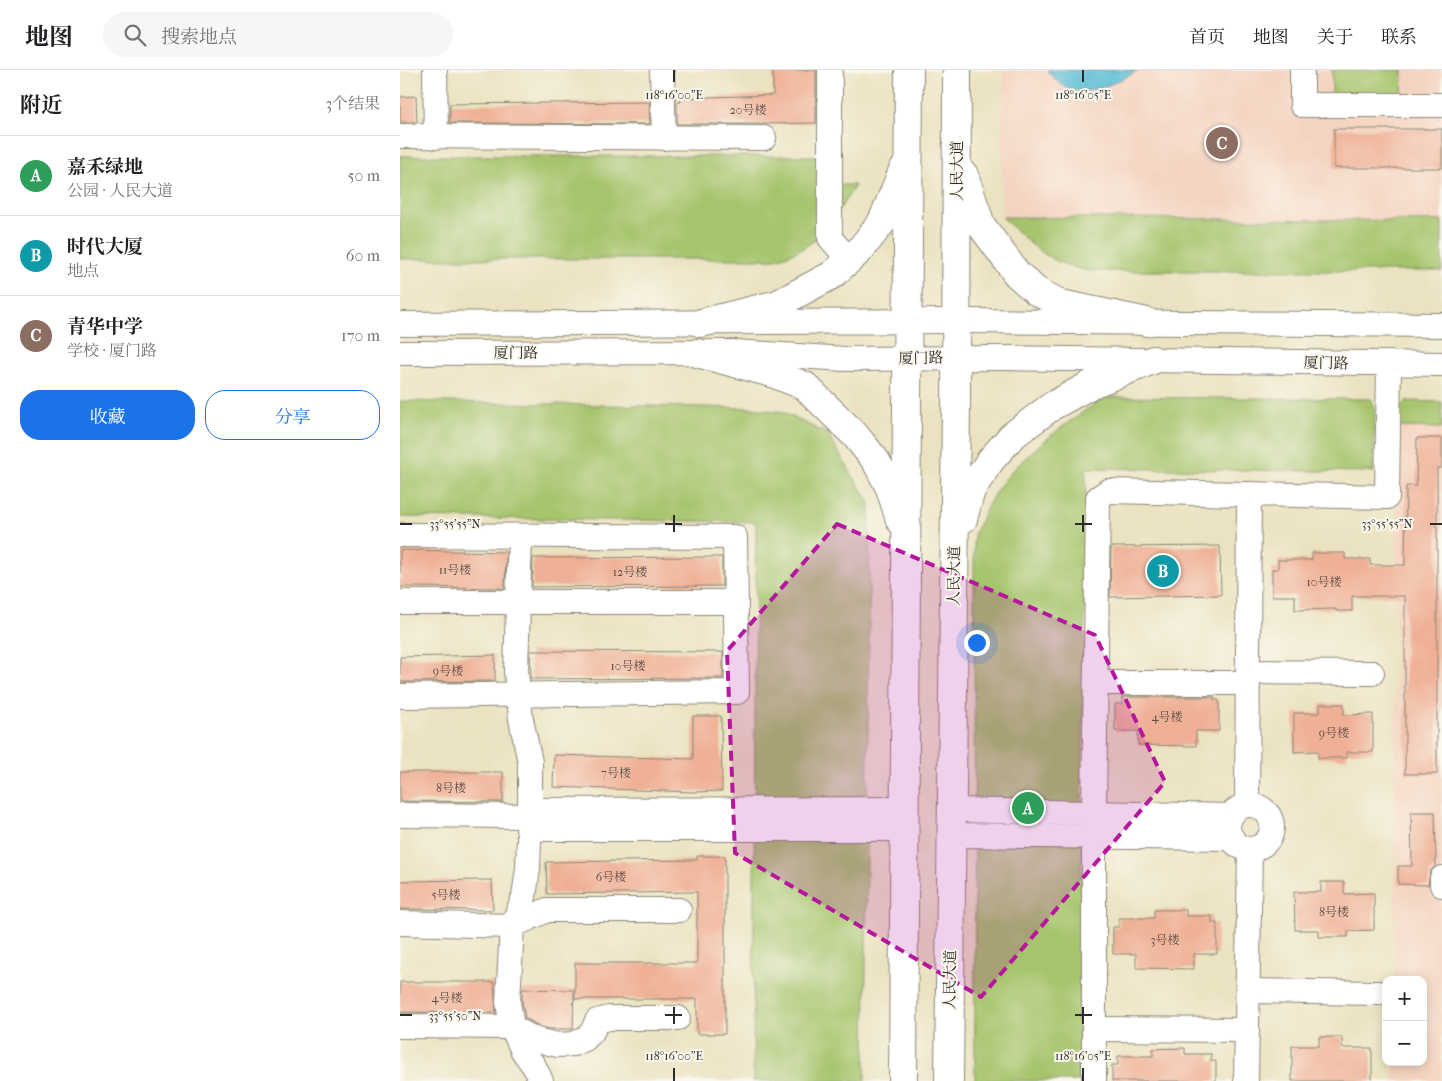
<!DOCTYPE html>
<html lang="zh">
<head>
<meta charset="utf-8">
<style>
  body { margin:0; font-family:"IM FELL French Canon","Noto Serif SC",serif; background:#f6f6f6; color:#202124 }
  .controls { position:absolute; right:15px; bottom:15px; display:grid; overflow:hidden; border-radius:10px; box-shadow:0 2px 12px #0003 }
  .controls button { width:45px; height:45px; display:grid; place-items:center; padding:0; border:0; border-bottom:1px solid #e0e0e0; background:#fff; color:#202124; font:25px sans-serif }
  .you { position:absolute; left:576px; top:572px; width:18px; height:18px; margin:-12px; border:4px solid #fff; border-radius:50%; background:#1a73e8; box-shadow:0 0 0 8px #1a73e833 }
  .badge { display:grid; place-items:center; width:32px; height:32px; border-radius:50%; background:#1a73e8; color:#fff; font-size:16px; font-weight:700 }
  .pin { position:absolute; translate:-50% -50%; border:2px solid #fff; box-shadow:0 1px 5px #0006 }
  .list { margin:0; padding:0; list-style:none }
  h2 { display:flex; justify-content:space-between; align-items:center; height:65px; margin:0; padding:0 20px; font-size:21px }
  h2 small { font-size:16px; font-weight:400; color:#757577 }
  .list li { display:grid; grid-template-columns:32px 1fr auto; gap:15px; align-items:center; box-sizing:border-box; height:80px; padding:0 20px; border-top:1px solid #e0e0e0 }
  .list b { display:block; font-size:19px; white-space:nowrap }
  .list p { margin:0; font-size:16px; white-space:nowrap; color:#757577 }
  .list em { font-size:16px; font-style:normal; color:#757577 }
  .actions { display:flex; gap:10px; padding:15px 20px }
  .actions a { flex:1; padding:11px 0; border:1px solid #1a73e8; border-radius:20px; text-align:center; font-size:18px; color:#1a73e8 }
  .actions .main { background:#1a73e8; color:#fff }
  .icon { flex:none; width:28px; height:28px; fill:none; stroke:currentColor; stroke-width:2; stroke-linecap:round; stroke-linejoin:round }
  .map { position:relative; flex:none; width:1042px; height:1011px; overflow:hidden }
  header { display:flex; align-items:center; gap:30px; box-sizing:border-box; height:70px; padding:0 25px; background:#fff; border-bottom:1px solid #e0e0e0 }
  header strong { font-size:24px }
  nav { display:flex; gap:28px; margin-inline-start:auto; font-size:18px }
  .search { width:350px; height:45px; background:#f6f6f6; display:flex; align-items:center; gap:12px; box-sizing:border-box; padding:0 18px; border-radius:28px; color:#757577; font-size:19px }
  main { display:flex }
  aside { flex:1; background:#fff }
  .map>svg:first-child { display:block }
</style>
</head>
<body>
<header>
<strong>地图</strong>
<div class="search"><svg class="icon" aria-label="search" viewBox="0 0 24 24"><circle cx="10" cy="10" r="6"/><path d="M15 15l6 6"/></svg>搜索地点</div>
<nav><a>首页</a><a>地图</a><a>关于</a><a>联系</a></nav>
</header>
<main>
<aside>
<h2>附近<small>3个结果</small></h2>
<ul class="list">
<li><span class="badge" style="background:#2e9e5b">A</span><div><b>嘉禾绿地</b><p>公园 · 人民大道</p></div><em>50 m</em></li>
<li><span class="badge" style="background:#0f9aa8">B</span><div><b>时代大厦</b><p>地点</p></div><em>60 m</em></li>
<li><span class="badge" style="background:#8d6e63">C</span><div><b>青华中学</b><p>学校 · 厦门路</p></div><em>170 m</em></li>
</ul>
<div class="actions"><a class="main">收藏</a><a>分享</a></div>
</aside>
<div class="map">
<svg width="1042" height="1011" viewBox="0 0 1042 1011">
  <rect width="100%" height="100%" fill="#fbf7ec"/>
  <filter id="ink" filterUnits="userSpaceOnUse"><feTurbulence type="fractalNoise" baseFrequency=".02" numOctaves="2"/><feDisplacementMap in="SourceGraphic" scale="10" xChannelSelector="R" yChannelSelector="G"/><feConvolveMatrix kernelMatrix="1 2 1 2 8 2 1 2 1" color-interpolation-filters="sRGB"/></filter>
  <filter id="wash" filterUnits="userSpaceOnUse"><feTurbulence type="fractalNoise" baseFrequency=".0096" numOctaves="4" result="noise"/><feDisplacementMap in="SourceGraphic" scale="20" xChannelSelector="R" yChannelSelector="G"/><feGaussianBlur stdDeviation="1.12" result="paint"/><feColorMatrix in="noise" values="0 0 0 0 0 0 0 0 0 0 0 0 0 0 0 0 0 1.4 0 .05"/><feComposite in="paint" operator="in"/></filter>
  <g filter="url(#wash)">
    <rect width="100%" height="100%" fill="#eae2c0"/>
    <!-- built -->
    <g fill="#f4d3c0">
      <path d="M603 0H1042V151L602 147Z"/>
      <path d="M997 357 1042 358V1011H993V992H1023V910H994Z"/>
    </g>
    <!-- green -->
    <g fill="#a5c46c" stroke="#68784c">
      <path d="M932 0H1003L1002 30 932 29Z"/>
      <path d="M0 86H422V115H455C446 131 426 160 412 172 402 180 389 185 376 189H0Z"/>
      <path d="M602 147 1042 151V201H691C649 195 632 175 602 147Z"/>
      <path d="M705 327 971 329 975 341 973 402 686 398 679 1011H575L574 464C581 451 587 436 595 423 621 384 667 353 705 327Z"/>
      <path d="M0 331 352 338 383 342 427 364 470 433 465 1011H353L356 452 0 447Z"/>
      <path d="M1006 331 1042 332V358L997 357C998 346 997 339 1006 331Z"/>
    </g>
    <!-- water -->
    <path fill="#58bdd7" stroke="#427481" d="M647 0H738C723 10 690 25 671 20 662 17 652 7 647 0Z"/>
    <g id="blocks">
      <!-- building -->
      <g fill="#efb095">
        <path d="M373 0H416V53L365 54H277V32H281L280 28 373 25Z"/>
        <path d="M16 26 17 52H0V27Z"/>
        <path d="M249 32 250 54 50 53V34Z"/>
        <rect x="934" y="59" width="108" height="39"/>
        <path d="M1017 368H1042V398H1037V704H1005V526H952V541H936V539L895 540V526H872V499H878V490H912V483H945V489H970V495H1005L1006 416H1016Z"/>
        <path d="M820 476 821 525 710 527 711 477Z"/>
        <path d="M0 480 106 482 105 518 0 517Z"/>
        <path d="M322 487V516L132 517 133 488Z"/>
        <path d="M130 581 323 582V608L131 609Z"/>
        <path d="M95 585V611L0 612V587Z"/>
        <path d="M722 627H814V630H819V661H796V676L738 675V661H715V634H722Z"/>
        <path d="M920 634H944V645L973 644V682H947V688H918V681L894 682V643H920Z"/>
        <path d="M293 646H321L322 721 294 722 153 717 154 685 293 689Z"/>
        <path d="M0 702H103V732L0 731Z"/>
        <path d="M1011 742H1035L1036 792 1035 796 1030 802 1028 815 998 814V796H1012Z"/>
        <path d="M297 786H325V964H297V929H175V893H297V822L147 824 146 792 297 790Z"/>
        <path d="M92 810 93 840 0 839V811Z"/>
        <path d="M921 812H944V824L974 823V860L948 861V867H919V860H895L894 822H921Z"/>
        <path d="M754 840H786V846H812V853H817V884H794V899L736 898V884H713V857H719V848H754Z"/>
        <path d="M0 912H94L96 943 0 942Z"/>
        <path d="M122 919 174 920 173 959H150L141 957 125 948 122 931Z"/>
        <path d="M919 967H942V978H972V1011H892V976H919Z"/>
        <path d="M785 978V984H811V991H816V1011H712V995H718V986H753V979Z"/>
      </g>
    </g>
  </g>
  <g filter="url(#ink)">
    <use href="#blocks" fill-opacity="0" stroke="#8a8676" stroke-width="1"/>
    <g fill="none" stroke-linecap="round" stroke-linejoin="round">
      <!-- minor casing -->
      <g stroke="#8a8676" stroke-width="26">
        <g id="minor">
          <path d="M35 0 36 67"/>
          <path d="M262 0 264 68"/>
          <path d="M430 0V168L449 190"/>
          <path d="M902 0V35H1042"/>
          <path d="M0 66 364 68"/>
          <path d="M0 254 556 251 1042 255"/>
          <path d="M0 283 334 282 445 289 599 288 1042 294"/>
          <path d="M0 465 335 467 337 622 0 626"/>
          <path d="M120 466 116 602 121 649 130 692V740L128 798 124 827 112 856 108 932 112 957 123 981 134 996 141 1011"/>
          <path d="M0 532H336"/>
          <path d="M848 602 972 603"/>
          <path d="M696 613H848"/>
          <path d="M847 735 849 424"/>
          <circle cx="850" cy="757" r="22"/>
          <path d="M130 740 505 739"/>
          <path d="M552 740 831 746"/>
          <path d="M0 745 129 746"/>
          <path d="M128 759H505"/>
          <path d="M551 765 832 768"/>
          <path d="M1042 815V808"/>
          <path d="M0 853 112 856 147 840H279"/>
          <path d="M848 921 978 923"/>
          <path d="M0 956 112 957 136 970 158 975 173 974 185 969 192 962 197 951 209 948H278"/>
          <path d="M694 959 847 960"/>
          <path d="M694 1011V743L698 428 708 421 987 427 989 293"/>
          <path d="M846 1011 850 779"/>
        </g>
      </g>
      <!-- major casing -->
      <g stroke="#8a8676" stroke-width="30">
        <g id="major">
          <path d="M564 105 581 155 617 204 636 221 661 234 747 252"/>
          <path d="M301 253 378 234 432 205 460 180 482 152 503 100"/>
          <path d="M297 283 372 303 405 316 455 365 476 391 490 418 500 450"/>
          <path d="M563 449 571 420 590 391 612 366 652 336 692 314 753 290"/>
          <path d="M503 1011 509 0"/>
          <path d="M549 1011 556 335 557 0"/>
        </g>
      </g>
      <!-- minor -->
      <use href="#minor" stroke="#fff" stroke-width="24"/>
      <!-- major -->
      <use href="#major" stroke="#fff" stroke-width="28"/>
    </g>
  </g>
  <!-- marked area -->
  <path fill="#b5179e" fill-opacity="0.2" stroke="#b5179e" stroke-width="4" stroke-dasharray="10 6" stroke-linejoin="round" d="M437 454 695 565 765 712 581 927 335 783 327 581Z"/>
  <!-- ticks -->
  <path fill="none" stroke="#2b2b2b" stroke-width="2" d="M274 0V12M683 0V12M274 445V462M683 445V462M0 454H12M265 454H282M675 454H692M1030 454H1042M274 937V954M683 937V954M0 945H12M265 945H282M675 945H692M274 998V1011M683 998V1011"/>
  <g text-anchor="middle" dominant-baseline="central" stroke-width="4" stroke-linejoin="round" paint-order="stroke">
    <!-- number labels -->
    <g font-size="12" fill="#5c4c46">
      <text x="348" y="40">20号楼</text>
      <text x="55" y="500">11号楼</text>
      <text x="230" y="502">12号楼</text>
      <text x="924" y="512">10号楼</text>
      <text x="228" y="596">10号楼</text>
      <text x="48" y="601">9号楼</text>
      <text x="767" y="647">4号楼</text>
      <text x="934" y="663">9号楼</text>
      <text x="216" y="703">7号楼</text>
      <text x="51" y="718">8号楼</text>
      <text x="211" y="807">6号楼</text>
      <text x="46" y="825">5号楼</text>
      <text x="934" y="842">8号楼</text>
      <text x="765" y="870">3号楼</text>
      <text x="47" y="928">4号楼</text>
    </g>
    <!-- street labels -->
    <g font-size="15" fill="#2b2b2b" stroke="#fbf7ec">
      <text transform="translate(557 101) rotate(-90)">人民大道</text>
      <text x="116" y="283">厦门路</text>
      <text transform="translate(521 288) rotate(-1)">厦门路</text>
      <text transform="translate(926 293) rotate(1)">厦门路</text>
      <text transform="translate(554 506) rotate(-89)">人民大道</text>
      <text transform="translate(550 910) rotate(-89)">人民大道</text>
    </g>
  </g>
  <g font-size="12" text-anchor="middle" fill="#2b2b2b" stroke="#fbf7ec" stroke-width="4" stroke-linejoin="round" paint-order="stroke">
    <text x="274" y="29">118°16'00"E</text>
    <text x="683" y="29">118°16'05"E</text>
    <text x="55" y="458">33°55'55"N</text>
    <text x="987" y="458">33°55'55"N</text>
    <text x="55" y="950">33°55'50"N</text>
    <text x="274" y="990">118°16'00"E</text>
    <text x="683" y="990">118°16'05"E</text>
  </g>
</svg>
<div class="controls">
<button>+</button>
<button>−</button>
</div>
<div class="you"></div>
<div class="pin badge" style="left:628px;top:738px;background:#2e9e5b">A</div>
<div class="pin badge" style="left:763px;top:501px;background:#0f9aa8">B</div>
<div class="pin badge" style="left:822px;top:73px;background:#8d6e63">C</div>
</div>
</main>
</body>
</html>
